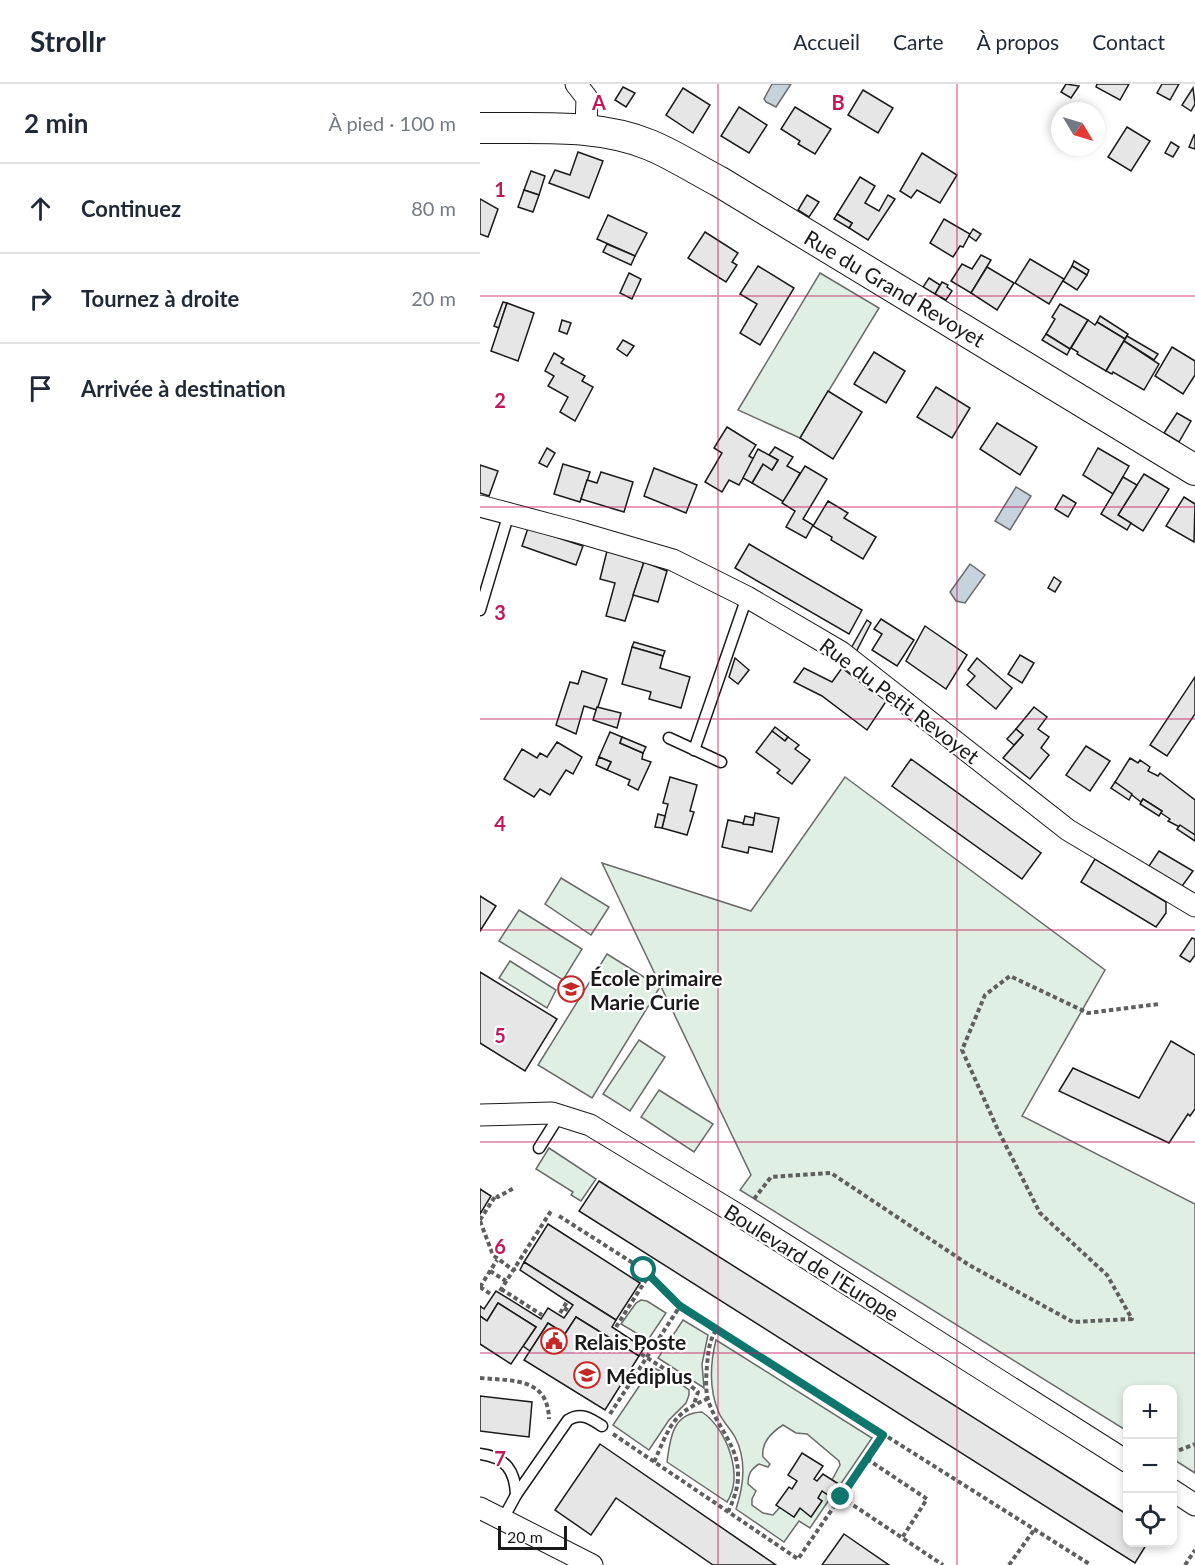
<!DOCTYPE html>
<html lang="fr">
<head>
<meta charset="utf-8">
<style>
  body { margin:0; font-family:Lato,sans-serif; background:#f2f2f3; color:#1f2937 }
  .controls { position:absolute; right:18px; bottom:18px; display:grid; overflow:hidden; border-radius:12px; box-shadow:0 3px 9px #0003 }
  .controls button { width:54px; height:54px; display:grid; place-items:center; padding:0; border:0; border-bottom:2px solid #e0e1e3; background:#fff; color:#1f2937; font:30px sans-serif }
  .compass { position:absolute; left:571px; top:18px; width:54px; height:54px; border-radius:50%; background:#fff; box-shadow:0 3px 9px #0003; rotate:128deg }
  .scale { position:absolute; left:18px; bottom:15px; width:69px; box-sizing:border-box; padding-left:6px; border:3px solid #1a1a1a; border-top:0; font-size:16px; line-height:21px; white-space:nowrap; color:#1a1a1a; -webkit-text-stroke:4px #fff; paint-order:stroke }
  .stop { position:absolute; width:18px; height:18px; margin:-14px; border:4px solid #0f766e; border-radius:50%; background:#fff }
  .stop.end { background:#0f766e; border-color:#fff; box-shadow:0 2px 6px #0008 }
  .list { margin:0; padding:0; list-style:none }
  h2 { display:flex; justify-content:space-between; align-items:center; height:78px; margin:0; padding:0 24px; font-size:26px }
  h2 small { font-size:20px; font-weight:400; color:#747a83 }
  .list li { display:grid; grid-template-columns:39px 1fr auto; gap:18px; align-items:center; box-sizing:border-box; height:90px; padding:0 24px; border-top:2px solid #e0e1e3 }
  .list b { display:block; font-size:22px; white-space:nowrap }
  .list em { font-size:20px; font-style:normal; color:#747a83 }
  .icon { flex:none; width:33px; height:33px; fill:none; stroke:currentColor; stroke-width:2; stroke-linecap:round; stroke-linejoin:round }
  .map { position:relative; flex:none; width:715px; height:1481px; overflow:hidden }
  header { display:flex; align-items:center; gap:36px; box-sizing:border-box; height:84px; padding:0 30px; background:#fff; border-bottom:2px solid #e0e1e3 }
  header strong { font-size:28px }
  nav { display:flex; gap:33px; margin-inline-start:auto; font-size:21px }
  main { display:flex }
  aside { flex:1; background:#fff }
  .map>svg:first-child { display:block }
</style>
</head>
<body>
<header>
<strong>Strollr</strong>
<nav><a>Accueil</a><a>Carte</a><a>À propos</a><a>Contact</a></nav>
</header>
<main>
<aside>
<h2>2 min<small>À pied · 100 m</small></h2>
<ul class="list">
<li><svg class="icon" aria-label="ahead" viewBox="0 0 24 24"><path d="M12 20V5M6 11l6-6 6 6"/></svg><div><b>Continuez</b></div><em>80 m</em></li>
<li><svg class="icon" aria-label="right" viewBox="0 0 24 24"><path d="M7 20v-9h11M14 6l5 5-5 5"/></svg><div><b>Tournez à droite</b></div><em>20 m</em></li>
<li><svg class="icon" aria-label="arrive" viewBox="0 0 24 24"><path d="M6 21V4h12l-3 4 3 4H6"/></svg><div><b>Arrivée à destination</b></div></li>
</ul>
</aside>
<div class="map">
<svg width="715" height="1481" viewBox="0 0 715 1481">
  <rect width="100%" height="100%" fill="#fff"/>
  <!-- green -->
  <g fill="#e0efe3" stroke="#6a6a6a" stroke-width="1.5">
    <path d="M340 189 399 224 320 354 258 326Z"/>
    <path d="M365 693 625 886 542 1032 715 1120V1389L693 1375 692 1306H648L647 1347 260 1106 271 1091 122 779 271 827Z"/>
    <path d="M81 794 129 823 111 851 65 820Z"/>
    <path d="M39 826 102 865 83 896 19 857Z"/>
    <path d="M127 870 180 903 112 1014 58 981Z"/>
    <path d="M30 877 76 906 67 924 19 894Z"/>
    <path d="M159 956 185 973 150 1027 123 1010Z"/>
    <path d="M179 1006 233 1040 214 1068 161 1033Z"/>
    <path d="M69 1064 116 1095 101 1117 91 1111 93 1108 56 1085Z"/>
    <path d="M161 1216 167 1217 186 1229 168 1256 141 1240 156 1219Z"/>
    <path d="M203 1236 228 1251 222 1280 224 1304 178 1274Z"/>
    <path d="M236 1256 392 1354 360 1401 352 1396 360 1381 359 1377 327 1350 316 1349 303 1341C292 1348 281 1359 283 1373L290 1380 288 1383 279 1380C271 1385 268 1390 268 1400L276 1407 272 1415V1421L283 1429 293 1431 300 1423 314 1433 320 1424 331 1433 342 1417 338 1414 342 1407 351 1413 330 1444 319 1437 304 1458 256 1425C264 1401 267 1376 255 1353 250 1344 243 1338 239 1329 229 1306 230 1280 236 1256Z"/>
    <path d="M172 1283 188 1291 209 1306V1311L206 1319 189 1336 169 1366 133 1341Z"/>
    <path d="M222 1328C247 1345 264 1391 247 1418L187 1378C190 1355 192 1329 222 1328Z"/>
  </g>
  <!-- water -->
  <g fill="#c6d2dc" stroke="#6a6a6a" stroke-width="1.5">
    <path d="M292 0H311L296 23 286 18 284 15Z"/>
    <path d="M536 403 551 412 530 446 515 437Z"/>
    <path d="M490 480 505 491 485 519 476 517 470 508Z"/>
  </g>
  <!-- building -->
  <g fill="#e6e6e6" stroke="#1a1a1a" stroke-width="1.5">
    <path d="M586 0 599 2 591 14 581 8Z"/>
    <path d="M617 0H649L640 16 616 3Z"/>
    <path d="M682 0H699L690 16 677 9Z"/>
    <path d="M143 3 155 9 146 23 135 16Z"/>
    <path d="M203 4 230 21 213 49 186 31Z"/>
    <path d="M713 4 715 20 711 27 702 21Z"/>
    <path d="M383 6 413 24 398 49 368 31Z"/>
    <path d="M259 23 287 41 269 69 241 52Z"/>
    <path d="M315 23 351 45 335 70 318 60 320 57 301 45Z"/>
    <path d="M647 43 670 57 651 87 628 73Z"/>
    <path d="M714 51H715V65L709 63Z"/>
    <path d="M691 58 699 63 693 73 685 69Z"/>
    <path d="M98 68 123 77 109 114 69 99 75 86 90 91Z"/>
    <path d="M442 69 477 91 460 119 437 106 431 114 420 107Z"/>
    <path d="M51 87 65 92 59 111 44 106Z"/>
    <path d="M380 93 395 102 385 119 399 127 408 111 415 115 388 156 369 144 372 139 357 130Z"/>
    <path d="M44 106 59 111 53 128 38 123Z"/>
    <path d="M327 111 339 118 329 133 318 126Z"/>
    <path d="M0 115 18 125 8 153 0 150Z"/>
    <path d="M357 130 372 139 369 144 354 135Z"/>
    <path d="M128 131 167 149 155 172 117 155Z"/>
    <path d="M464 135 490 150 483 163 480 162 473 173 450 159Z"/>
    <path d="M493 145 501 150 496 157 489 152Z"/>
    <path d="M225 148 258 169 252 178 257 181 246 198 208 174Z"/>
    <path d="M127 160 155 172 151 181 123 168Z"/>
    <path d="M501 171 511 176 491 209 471 197 482 180 492 185Z"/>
    <path d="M550 175 584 195 569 220 535 199Z"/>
    <path d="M594 177 609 186 607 191 592 182Z"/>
    <path d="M278 182 314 204 280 261 260 249 277 220 260 210Z"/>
    <path d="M592 182 607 191 597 206 583 197Z"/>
    <path d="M507 183 534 199 517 226 491 209Z"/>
    <path d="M149 189 161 195 152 215 140 209Z"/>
    <path d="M449 194 460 201 455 210 443 203Z"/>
    <path d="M462 198 468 201 467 203 472 207 466 216 455 210Z"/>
    <path d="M23 218 27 219 19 244 14 242Z"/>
    <path d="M27 219 54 229 38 277 11 267Z"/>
    <path d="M580 220 608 236 590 265 566 250 575 235 572 233Z"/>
    <path d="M620 232 648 250 645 255 617 238Z"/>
    <path d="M82 236 91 239 87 250 79 247Z"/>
    <path d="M608 236 615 241 617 238 645 255 626 287 597 270 598 268 591 264Z"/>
    <path d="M566 250 590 265 587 271 562 256Z"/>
    <path d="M647 252 678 270 674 276 644 257Z"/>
    <path d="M143 256 154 262 147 272 137 265Z"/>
    <path d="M644 257 679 280 664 306 633 288 632 290 626 287Z"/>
    <path d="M692 263 715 277V291L703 310 675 292Z"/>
    <path d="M394 268 425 287 406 319 374 300Z"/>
    <path d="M74 269 84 275 81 279 105 292 102 297 113 303 95 337 80 328 88 313 68 302 74 292 65 287Z"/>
    <path d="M456 303 490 324 472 354 437 333Z"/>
    <path d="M348 307 382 328 353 375 320 354Z"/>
    <path d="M697 329 711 337 699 358 684 349Z"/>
    <path d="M517 339 557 363 540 391 500 365Z"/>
    <path d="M247 343 276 361 269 372 274 375 259 401 249 396 242 408 225 398 242 369 234 364Z"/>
    <path d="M295 363 313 373 307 382 320 389 304 418 272 399 283 380 292 386 298 376 289 371Z"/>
    <path d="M67 364 75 369 67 383 59 379Z"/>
    <path d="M618 364 649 382 633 410 603 391Z"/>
    <path d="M278 365 298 376 292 386 283 380 272 399 263 394Z"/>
    <path d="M83 380 110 388 100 418 74 410Z"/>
    <path d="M0 381 18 387 9 412 0 409Z"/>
    <path d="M325 382 347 395 323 435 333 441 326 454 306 443 315 427 302 419Z"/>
    <path d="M174 384 217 401 206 429 164 412Z"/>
    <path d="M121 388 153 398 144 428 101 415 107 396 117 399Z"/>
    <path d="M664 390 689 405 663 447 638 431Z"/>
    <path d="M643 393 657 401 638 431 651 439 647 446 621 430Z"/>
    <path d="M583 411 596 419 588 433 575 425Z"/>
    <path d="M704 413 715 420 714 458 686 442Z"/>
    <path d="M348 417 368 429 364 434 396 453 383 475 351 456 352 453 333 442Z"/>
    <path d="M48 444 103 462 96 481 42 462Z"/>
    <path d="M269 460 382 526 369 550 255 484Z"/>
    <path d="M127 467 164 478 145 537 126 532 135 499 120 495Z"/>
    <path d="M164 478 187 487 178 518 153 511Z"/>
    <path d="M574 493 581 498 575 508 568 504Z"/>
    <path d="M401 535 434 556 417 582 392 566 402 550 394 545Z"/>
    <path d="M387 536 391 539 375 570 370 566Z"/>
    <path d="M445 542 487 571 466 605 426 577Z"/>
    <path d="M154 558 185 567 183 572 152 563Z"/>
    <path d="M152 563 183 572 180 584 210 593 201 624 169 615 171 608 142 600Z"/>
    <path d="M540 571 554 579 542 599 528 590Z"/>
    <path d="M255 574 269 586 258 600 249 593Z"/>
    <path d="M497 574 532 604 516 625 487 601 495 592 488 586Z"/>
    <path d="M324 584 352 598 362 584 390 606 407 616 387 646 342 612 314 598Z"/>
    <path d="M102 587 127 595 117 626 104 622 96 650 76 641 90 598 98 600Z"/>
    <path d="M715 593V630L687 672 670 661Z"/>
    <path d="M117 623 141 629 137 644 113 636Z"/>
    <path d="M554 623 567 633 558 645 569 653 561 664 569 671 550 695 523 674 543 651 536 645Z"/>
    <path d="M295 643 308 653 305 657 292 647Z"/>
    <path d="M536 645 543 651 534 661 527 655Z"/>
    <path d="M292 647 305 657 308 653 319 661 315 665 330 676 312 700 297 689 300 686 276 668Z"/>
    <path d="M130 648 142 653 140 659 163 669 162 675 171 678 158 706 148 701 150 696 127 686 131 678 119 673Z"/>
    <path d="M142 653 166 663 163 669 140 659Z"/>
    <path d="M77 658 102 673 93 690 86 686 70 711 60 705 54 713 24 695 42 665 57 674 60 669 67 673Z"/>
    <path d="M606 662 630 677 610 707 586 691Z"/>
    <path d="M119 673 131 678 127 686 116 681Z"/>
    <path d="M650 674 658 679 660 676 670 683 668 687 678 692 680 689 715 716V751L688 737 690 735 681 729 682 727 663 715 661 718 635 698Z"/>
    <path d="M431 675 561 769 542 795 412 702Z"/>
    <path d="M190 693 217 701 210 727 214 728 207 751 182 744 188 720 183 719Z"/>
    <path d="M635 698 652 710 649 716 631 704Z"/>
    <path d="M663 715 682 727 679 732 660 720Z"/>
    <path d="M275 729 299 734 292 768 269 763 268 769 242 763 248 736 273 741Z"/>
    <path d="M178 730 185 732 182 744 175 743Z"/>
    <path d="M265 732 274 734 273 741 263 740Z"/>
    <path d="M700 741 715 751V757L697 745Z"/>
    <path d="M679 767 713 787 700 805 667 785Z"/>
    <path d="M615 775 686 818V829L676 843 601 798Z"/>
    <path d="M0 812 16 822 0 847Z"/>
    <path d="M712 854 715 855V871L710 878 700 872Z"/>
    <path d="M0 888 77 935 45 987 0 959Z"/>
    <path d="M691 957 715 971V1025L710 1032 708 1030 689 1059 579 1007 593 984 659 1014Z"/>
    <path d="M119 1097 648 1431V1458H668L655 1479 99 1127Z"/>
    <path d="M0 1105 11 1112 0 1130Z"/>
    <path d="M68 1140 160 1199 136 1236 44 1178Z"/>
    <path d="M44 1178 136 1236 132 1243 164 1264 159 1272 96 1233 85 1250 68 1239 50 1267 43 1262 56 1243 18 1219 7 1237 0 1232V1222L4 1225 16 1207 61 1235 68 1224 84 1234 93 1221 40 1186Z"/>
    <path d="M18 1219 56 1243 31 1280 0 1260V1232L7 1237Z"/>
    <path d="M96 1233 159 1272 125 1326 44 1276 68 1239 85 1250Z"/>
    <path d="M0 1312 52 1318 49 1353 0 1347Z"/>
    <path d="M120 1360 296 1481H233L136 1414 111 1451 75 1426Z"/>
    <path d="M322 1369 343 1382 334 1395 337 1397 343 1390 360 1401 351 1413 342 1407 338 1414 342 1417 331 1433 320 1424 314 1433 296 1421 309 1403 312 1405 317 1397 308 1391Z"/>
    <path d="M364 1450 409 1481H342Z"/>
  </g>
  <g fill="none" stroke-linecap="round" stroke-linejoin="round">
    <!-- lane casing -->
    <g stroke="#1a1a1a" stroke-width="13">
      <g id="lane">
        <path d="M0 526 29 429"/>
        <path d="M189 654 241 678"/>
        <path d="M214 666 267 513"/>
        <path d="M59 1064 79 1032"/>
        <path d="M0 1370C26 1373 35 1387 36 1411L88 1336C101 1328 110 1334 122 1342"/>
        <path d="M23 1435 36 1411"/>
      </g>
    </g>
    <!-- street casing -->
    <g stroke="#1a1a1a" stroke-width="23">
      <g id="street">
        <path d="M96 0 107 14 106 45"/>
        <path d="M0 422 94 447 193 476 267 513 361 568 588 746 715 822"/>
        <path d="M0 1031 72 1029 110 1041 260 1132 648 1378"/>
        <path d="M692 1406 715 1421"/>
        <path d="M0 1424 112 1481"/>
      </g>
    </g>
    <!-- secondary casing -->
    <g stroke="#1a1a1a" stroke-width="32">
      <path id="secondary" d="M0 44C57 45 116 39 170 61 194 71 217 86 240 98L715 386"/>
    </g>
    <!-- path -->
    <g stroke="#5f5f5f" stroke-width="4" stroke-dasharray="4.5 3" stroke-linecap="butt">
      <path d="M274 1115 291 1093 351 1089 489 1181 593 1238 652 1235 627 1191 560 1129 518 1046 482 966 505 911 530 892 608 929 679 920"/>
      <path d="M79 1132 164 1186 200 1222 611 1481"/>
      <path d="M0 1136 16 1111 18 1113 34 1104"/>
      <path d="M0 1137 13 1171 33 1186 38 1184"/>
      <path d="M10 1187 26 1197"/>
      <path d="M0 1203 17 1176"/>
      <path d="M0 1203 12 1211"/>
      <path d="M21 1205 62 1231"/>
      <path d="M20 1207 71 1127"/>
      <path d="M84 1224 89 1227"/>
      <path d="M80 1229 87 1218"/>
      <path d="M136 1243 169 1191"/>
      <path d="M236 1246C229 1257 228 1269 227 1282 226 1293 225 1308 229 1319 238 1344 259 1363 258 1392 258 1405 253 1417 248 1428"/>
      <path d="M161 1270 207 1299 218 1308 214 1320"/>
      <path d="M0 1294C32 1297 68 1293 69 1335"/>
      <path d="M130 1330 200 1222"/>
      <path d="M133 1350 318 1475 403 1351"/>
      <path d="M692 1369 715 1360"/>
      <path d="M387 1375 447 1415 422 1454"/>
      <path d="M174 1378C189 1345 191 1330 227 1315"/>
      <path d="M361 1413 463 1481"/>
      <path d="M529 1481 554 1446"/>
      <path d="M705 1481 715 1466"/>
    </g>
    <!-- lane -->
    <use href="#lane" stroke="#fff" stroke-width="10"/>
    <!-- street -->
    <use href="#street" stroke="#fff" stroke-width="21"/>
    <!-- secondary -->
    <use href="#secondary" stroke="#fff" stroke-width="30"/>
  </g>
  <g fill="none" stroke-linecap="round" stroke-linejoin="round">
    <!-- route -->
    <path stroke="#0f766e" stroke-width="8" d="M164 1186 200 1222 403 1351 361 1413"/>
  </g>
  <!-- grid -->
  <path fill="none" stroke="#c2185b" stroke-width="1.5" stroke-opacity="0.55" d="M238 0V1481M477 0V1481M0 212H715M0 423H715M0 635H715M0 846H715M0 1058H715M0 1269H715"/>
  <!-- icons -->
  <defs>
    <g id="school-ring" transform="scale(1.35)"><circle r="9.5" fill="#fff" stroke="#c62828" stroke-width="1.5"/><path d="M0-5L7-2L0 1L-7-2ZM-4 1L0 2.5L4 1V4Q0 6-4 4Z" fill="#c62828"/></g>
    <g id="civic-ring" transform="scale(1.35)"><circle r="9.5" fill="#fff" stroke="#c62828" stroke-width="1.5"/><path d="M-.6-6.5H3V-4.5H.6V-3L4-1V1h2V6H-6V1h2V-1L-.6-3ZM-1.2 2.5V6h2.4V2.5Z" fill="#c62828"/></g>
    <g id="university-ring" transform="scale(1.35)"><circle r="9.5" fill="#fff" stroke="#c62828" stroke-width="1.5"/><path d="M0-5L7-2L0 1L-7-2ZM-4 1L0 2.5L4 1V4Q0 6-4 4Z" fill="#c62828"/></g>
  </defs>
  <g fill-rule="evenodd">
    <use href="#school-ring" x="91" y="905"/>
    <use href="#civic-ring" x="74" y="1257"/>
    <use href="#university-ring" x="107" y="1291"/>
  </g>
  <g text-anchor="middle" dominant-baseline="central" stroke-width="4.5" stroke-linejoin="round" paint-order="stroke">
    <!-- street labels -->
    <g font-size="21" fill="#1a1a1a" stroke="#fff">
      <text transform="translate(415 204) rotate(31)">Rue du Grand Revoyet</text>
      <text transform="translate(420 616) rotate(37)">Rue du Petit Revoyet</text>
      <text transform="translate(332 1178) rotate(32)">Boulevard de l'Europe</text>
    </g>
    <!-- poi labels -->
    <g font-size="21" font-weight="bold" fill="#1a1a1a" stroke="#fff" text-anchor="start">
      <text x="110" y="893">École primaire<tspan x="110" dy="24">Marie Curie</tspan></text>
      <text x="94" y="1257">Relais Poste</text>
      <text x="126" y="1291">Médiplus</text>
    </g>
  </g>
  <g font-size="20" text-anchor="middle" font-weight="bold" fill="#c2185b" stroke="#fff" stroke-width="4.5" stroke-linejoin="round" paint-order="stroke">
    <text x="119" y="26">A</text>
    <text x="358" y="26">B</text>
    <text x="20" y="113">1</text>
    <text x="20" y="324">2</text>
    <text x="20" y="536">3</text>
    <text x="20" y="747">4</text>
    <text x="20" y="959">5</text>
    <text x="20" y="1170">6</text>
    <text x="20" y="1382">7</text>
  </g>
</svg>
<div class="controls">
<button>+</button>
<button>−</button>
<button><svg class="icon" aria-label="locate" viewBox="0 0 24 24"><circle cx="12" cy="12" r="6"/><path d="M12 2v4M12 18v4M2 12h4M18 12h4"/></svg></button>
</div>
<svg class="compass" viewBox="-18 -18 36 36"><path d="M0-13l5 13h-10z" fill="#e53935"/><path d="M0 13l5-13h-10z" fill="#747a83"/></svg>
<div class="scale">20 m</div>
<div class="stop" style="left:164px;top:1186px"></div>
<div class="stop end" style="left:361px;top:1413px"></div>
</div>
</main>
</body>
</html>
